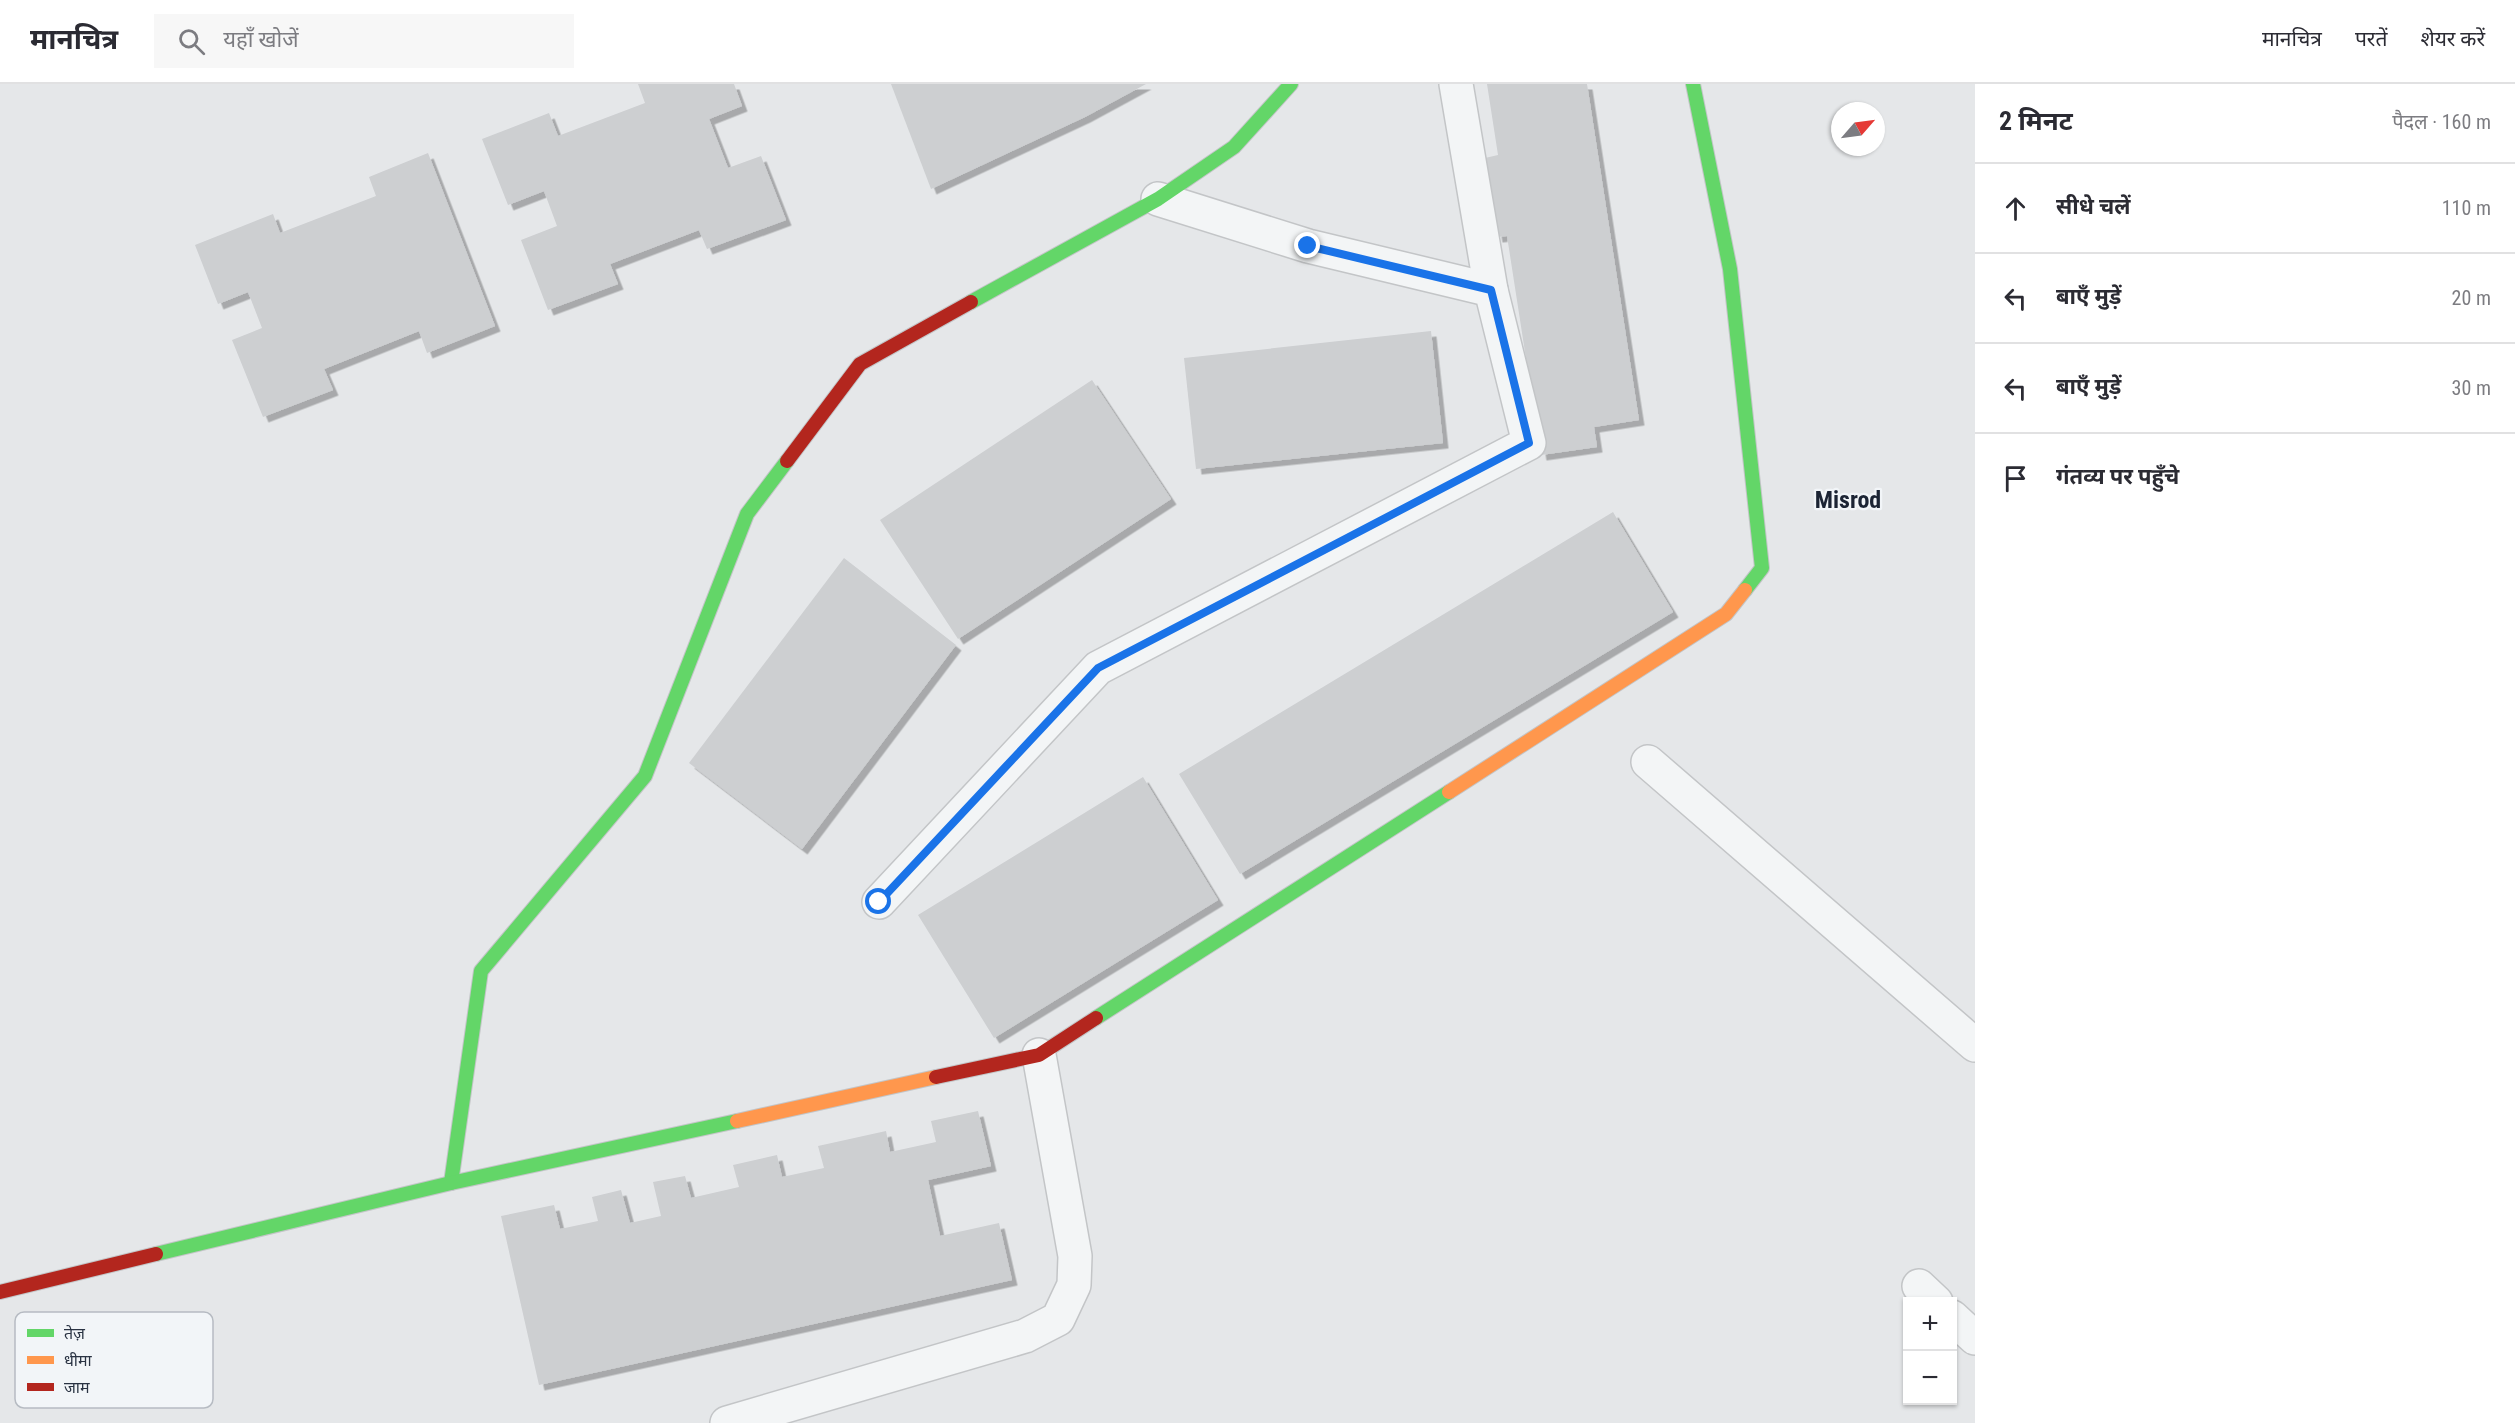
<!DOCTYPE html>
<html lang="hi">
<head>
<meta charset="utf-8">
<style>
  body { margin:0; font-family:"Roboto Condensed","Noto Sans Devanagari",sans-serif; background:#f7f7f7; color:#2b2b33 }
  .controls { position:absolute; right:18px; bottom:18px; display:grid; overflow:hidden; border-radius:0px; box-shadow:0 2px 4px #0004 }
  .controls button { width:54px; height:54px; display:grid; place-items:center; padding:0; border:0; border-bottom:2px solid #e1e1e2; background:#fff; color:#2b2b33; font:30px sans-serif }
  .compass { position:absolute; left:1831px; top:18px; width:54px; height:54px; border-radius:50%; background:#fff; box-shadow:0 2px 4px #0004; rotate:62deg }
  .stop { position:absolute; width:18px; height:18px; margin:-14px; border:4px solid #1a73e8; border-radius:50%; background:#fff }
  .stop.end { background:#1a73e8; border-color:#fff; box-shadow:0 2px 6px #0008 }
  .list { margin:0; padding:0; list-style:none }
  h2 { display:flex; justify-content:space-between; align-items:center; height:78px; margin:0; padding:0 24px; font-size:26px }
  h2 small { font-size:20px; font-weight:400; color:#7c7c81 }
  .list li { display:grid; grid-template-columns:39px 1fr auto; gap:18px; align-items:center; box-sizing:border-box; height:90px; padding:0 24px; border-top:2px solid #e1e1e2 }
  .list b { display:block; font-size:22px; white-space:nowrap }
  .list em { font-size:20px; font-style:normal; color:#7c7c81 }
  .icon { flex:none; width:33px; height:33px; fill:none; stroke:currentColor; stroke-width:2; stroke-linecap:round; stroke-linejoin:round }
  .map { position:relative; flex:none; width:1975px; height:1339px; overflow:hidden }
  header { display:flex; align-items:center; gap:36px; box-sizing:border-box; height:84px; padding:0 30px; background:#fff; border-bottom:2px solid #e1e1e2 }
  header strong { font-size:28px }
  nav { display:flex; gap:33px; margin-inline-start:auto; font-size:21px }
  .search { width:420px; height:54px; background:#f7f7f7; display:flex; align-items:center; gap:15px; box-sizing:border-box; padding:0 21px; border-radius:0px; color:#7c7c81; font-size:22px }
  main { display:flex }
  aside { flex:1; background:#fff }
  .map>svg:first-child { display:block }
</style>
</head>
<body>
<header>
<strong>मानचित्र</strong>
<div class="search"><svg class="icon" aria-label="search" viewBox="0 0 24 24"><circle cx="10" cy="10" r="6"/><path d="M15 15l6 6"/></svg>यहाँ खोजें</div>
<nav><a>मानचित्र</a><a>परतें</a><a>शेयर करें</a></nav>
</header>
<main>
<div class="map">
<svg width="1975" height="1339" viewBox="0 0 1975 1339">
  <defs>
    <filter id="shadow"><feDropShadow dx="5.5" dy="5.5" stdDeviation="0" flood-color="#0004"/></filter>
  </defs>
  <rect width="100%" height="100%" fill="#e5e7e9"/>
  <!-- building -->
  <g fill="#cdcfd1" filter="url(#shadow)">
    <path d="M638 0H734L742 22 709 35 728 84 761 72 786 136 707 165 699 146 610 180 618 200 548 226 521 156 557 142 544 107 508 121 482 55 549 29 558 52 645 19Z"/>
    <path d="M891 0H1146L1085 33 931 105Z"/>
    <path d="M1487 0H1587L1639 336 1594 343 1597 363 1541 371 1507 152 1497 153 1485 74 1498 71Z"/>
    <path d="M428 69 495 242 427 269 419 247 324 285 333 306 263 333 232 256 262 244 248 208 218 220 195 161 273 130 280 149 376 112 369 93Z"/>
    <path d="M1431 247 1443 359 1196 385 1184 274Z"/>
    <path d="M1092 296 1171 415 958 555 880 436Z"/>
    <path d="M1613 428 1673 528 1240 790 1179 690Z"/>
    <path d="M844 474 956 561 802 765 689 679Z"/>
    <path d="M1143 693 1218 816 994 954 918 831Z"/>
    <path d="M978 1027 991 1082 928 1096 940 1152 999 1139 1012 1196 539 1301 501 1132 554 1121 560 1145 598 1137 592 1113 621 1106 630 1139 661 1132 653 1098 685 1092 691 1114 739 1103 733 1081 777 1071 782 1093 824 1084 818 1062 886 1047 890 1068 936 1058 931 1037Z"/>
  </g>
  <g fill="none" stroke-linecap="round" stroke-linejoin="round">
    <!-- street casing -->
    <g stroke="#c3c5c7" stroke-width="36">
      <g id="street">
        <path d="M1456 0 1491 206"/>
        <path d="M1648 678 1975 961"/>
        <path d="M879 818 1098 584 1529 359 1491 206 1308 162 1158 115"/>
        <path d="M1919 1202 1936 1218"/>
        <path d="M1952 1233 1975 1254"/>
        <path d="M727 1339 1025 1252 1058 1235 1074 1201 1075 1172 1039 971"/>
      </g>
    </g>
    <!-- fast casing -->
    <g stroke="#c3c5c7" stroke-width="16">
      <g id="fast">
        <path d="M1693 0 1730 185 1762 484 1745 506"/>
        <path d="M971 218 1158 115 1234 63 1291 0"/>
        <path d="M1096 934 1449 708"/>
        <path d="M451 1099 481 887 645 692 747 430 787 377"/>
        <path d="M156 1170 451 1099 737 1037"/>
      </g>
    </g>
    <!-- slow casing -->
    <g stroke="#c3c5c7" stroke-width="16">
      <g id="slow">
        <path d="M1449 708 1726 530 1745 506"/>
        <path d="M737 1037 936 993"/>
      </g>
    </g>
    <!-- jam casing -->
    <g stroke="#c3c5c7" stroke-width="16">
      <g id="jam">
        <path d="M787 377 860 280 971 218"/>
        <path d="M936 993 1039 971 1096 934"/>
        <path d="M0 1208 156 1170"/>
      </g>
    </g>
    <!-- street -->
    <use href="#street" stroke="#f3f5f6" stroke-width="33"/>
    <!-- fast -->
    <use href="#fast" stroke="#63d668" stroke-width="14"/>
    <!-- slow -->
    <use href="#slow" stroke="#ff974d" stroke-width="14"/>
    <!-- jam -->
    <use href="#jam" stroke="#b3261e" stroke-width="14"/>
  </g>
  <g fill="none" stroke-linecap="round" stroke-linejoin="round">
    <!-- route -->
    <path stroke="#1a73e8" stroke-width="8" d="M879 818 1098 584 1529 359 1491 206 1308 162"/>
  </g>
  <g text-anchor="middle" dominant-baseline="central" stroke-width="4.5" stroke-linejoin="round" paint-order="stroke">
    <!-- district labels -->
    <g font-size="24" font-weight="bold" fill="#1c2434" stroke="#f2f5f8">
      <text x="1848" y="416">Misrod</text>
    </g>
  </g>
  <!-- legend -->
  <rect x="15" y="1228" width="198" height="96" rx="9" fill="#f2f5f8" stroke="#b6bbc2" stroke-width="1.5"/>
  <rect x="27" y="1245" width="27" height="8" fill="#63d668"/>
  <rect x="27" y="1272" width="27" height="8" fill="#ff974d"/>
  <rect x="27" y="1299" width="27" height="8" fill="#b3261e"/>
  <g font-size="16" fill="#2a3343">
    <text x="64" y="1255">तेज़</text>
    <text x="64" y="1282">धीमा</text>
    <text x="64" y="1309">जाम</text>
  </g>
</svg>
<div class="controls">
<button>+</button>
<button>−</button>
</div>
<svg class="compass" viewBox="-18 -18 36 36"><path d="M0-13l5 13h-10z" fill="#e53935"/><path d="M0 13l5-13h-10z" fill="#7c7c81"/></svg>
<div class="stop" style="left:879px;top:818px"></div>
<div class="stop end" style="left:1308px;top:162px"></div>
</div>
<aside>
<h2>2 मिनट<small>पैदल · 160 m</small></h2>
<ul class="list">
<li><svg class="icon" aria-label="ahead" viewBox="0 0 24 24"><path d="M12 20V5M6 11l6-6 6 6"/></svg><div><b>सीधे चलें</b></div><em>110 m</em></li>
<li><svg class="icon" aria-label="left" viewBox="0 0 24 24"><path d="M17 20v-9H6M10 6l-5 5 5 5"/></svg><div><b>बाएँ मुड़ें</b></div><em>20 m</em></li>
<li><svg class="icon" aria-label="left" viewBox="0 0 24 24"><path d="M17 20v-9H6M10 6l-5 5 5 5"/></svg><div><b>बाएँ मुड़ें</b></div><em>30 m</em></li>
<li><svg class="icon" aria-label="arrive" viewBox="0 0 24 24"><path d="M6 21V4h12l-3 4 3 4H6"/></svg><div><b>गंतव्य पर पहुँचे</b></div></li>
</ul>
</aside>
</main>
</body>
</html>
